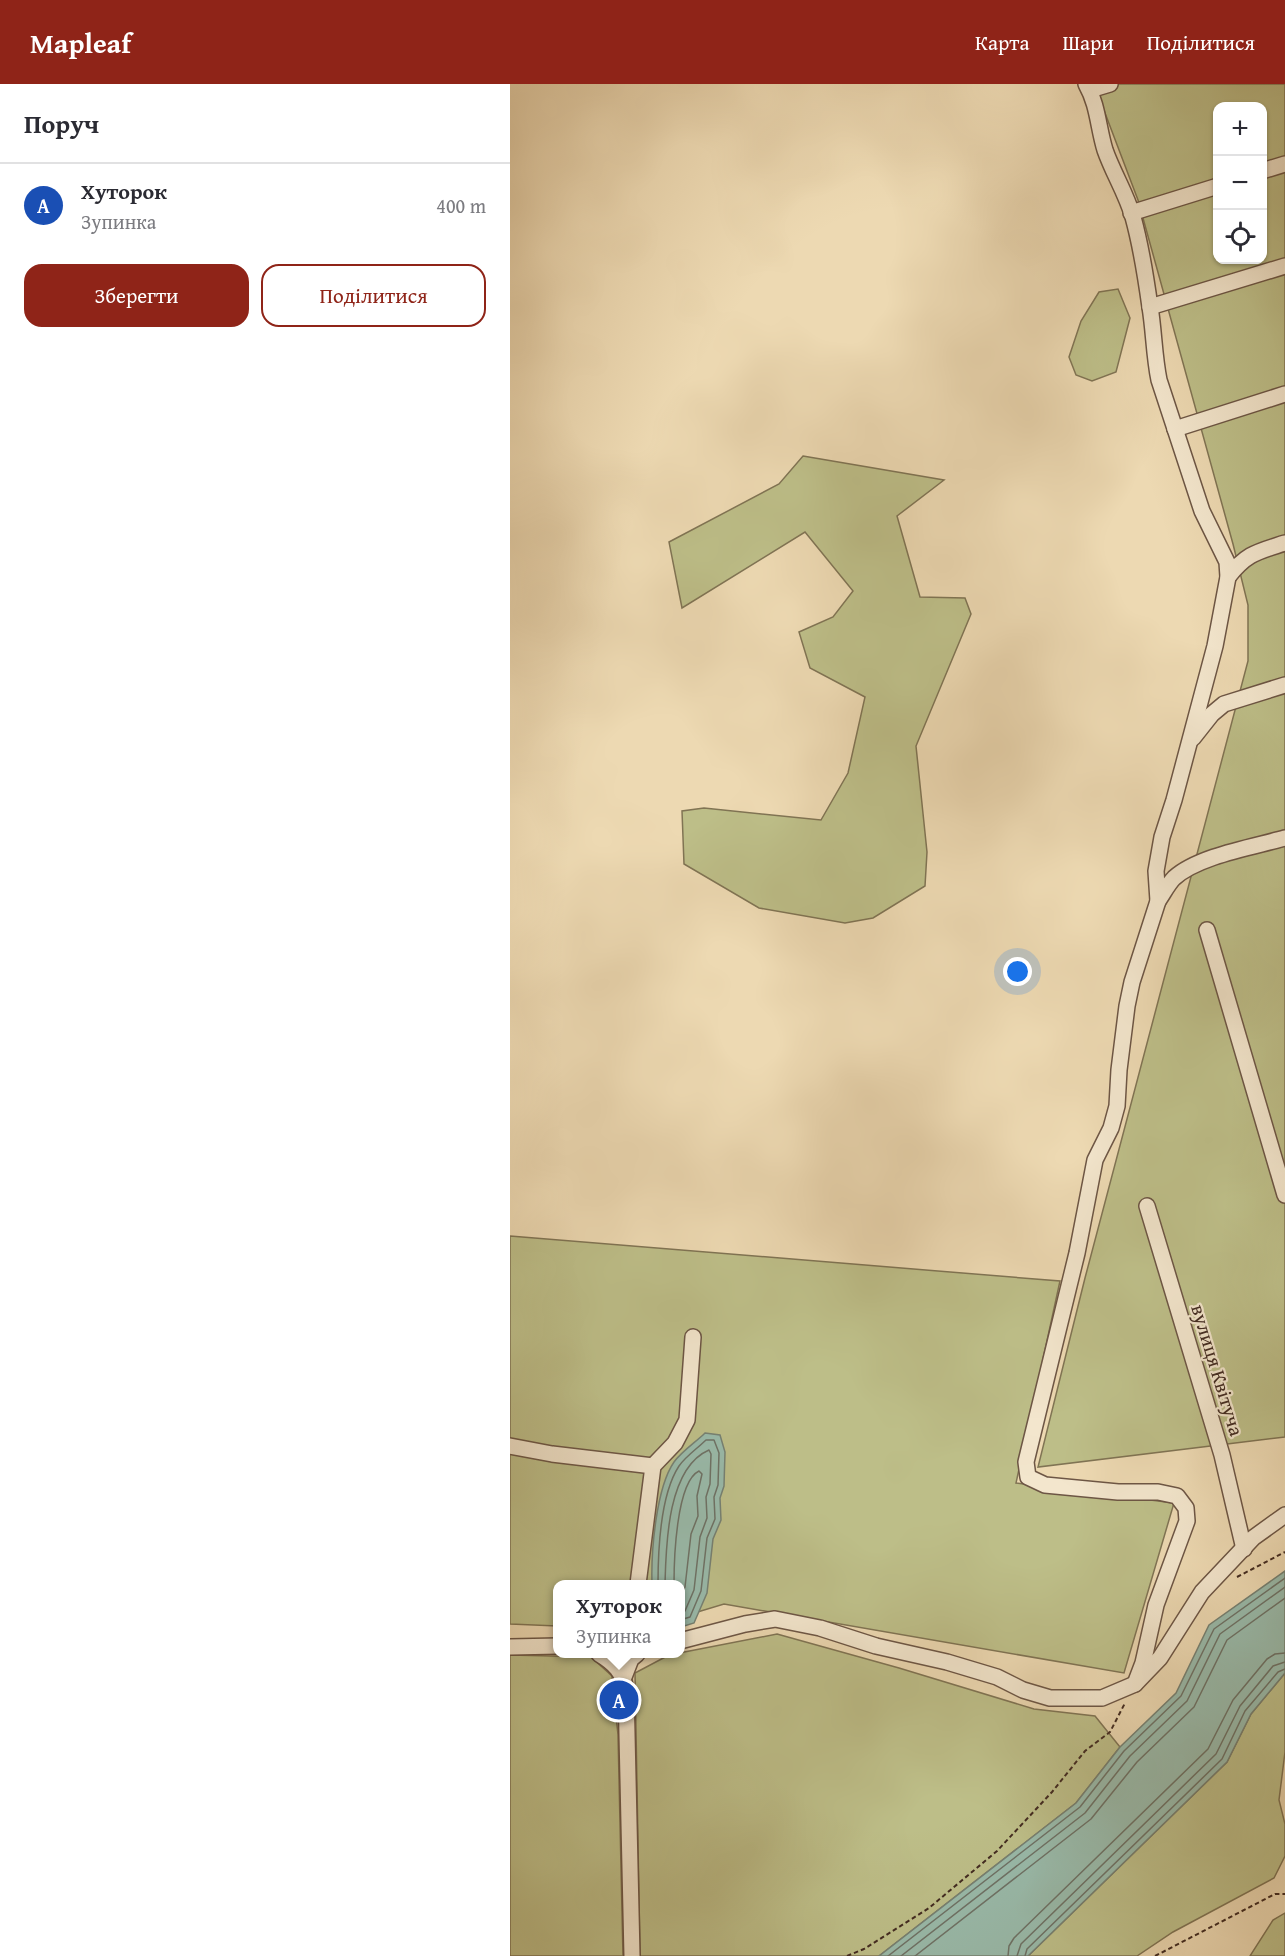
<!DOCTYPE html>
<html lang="uk">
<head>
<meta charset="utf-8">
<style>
  body { margin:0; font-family:"Gentium Book Plus",serif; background:#f7f7f7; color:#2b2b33 }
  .controls { position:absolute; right:18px; top:18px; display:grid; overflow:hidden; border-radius:12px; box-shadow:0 2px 4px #0004 }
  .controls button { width:54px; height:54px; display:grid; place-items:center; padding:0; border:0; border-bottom:2px solid #e1e1e2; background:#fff; color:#2b2b33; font:30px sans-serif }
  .you { position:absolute; left:508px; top:888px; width:21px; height:21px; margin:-15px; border:4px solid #fff; border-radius:50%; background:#1a73e8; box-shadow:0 0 0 9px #1a73e833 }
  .badge { display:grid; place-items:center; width:39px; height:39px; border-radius:50%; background:#8f2418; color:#fff; font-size:20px; font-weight:700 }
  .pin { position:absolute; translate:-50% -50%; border:3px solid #fff; box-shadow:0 2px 6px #0006 }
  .popup { position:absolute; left:43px; top:1496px; width:132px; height:78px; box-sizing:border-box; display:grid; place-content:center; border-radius:12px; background:#fff; filter:drop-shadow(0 2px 4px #0005); font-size:20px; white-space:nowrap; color:#7c7c81 }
  .popup b { font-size:22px; color:#2b2b33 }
  .popup::after { content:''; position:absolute; left:50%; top:100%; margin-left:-12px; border:12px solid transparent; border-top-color:#fff }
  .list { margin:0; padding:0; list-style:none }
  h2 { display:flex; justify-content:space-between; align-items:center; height:78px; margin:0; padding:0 24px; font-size:26px }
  h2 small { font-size:20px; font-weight:400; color:#7c7c81 }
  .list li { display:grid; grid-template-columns:39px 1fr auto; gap:18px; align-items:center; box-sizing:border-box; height:84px; padding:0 24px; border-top:2px solid #e1e1e2 }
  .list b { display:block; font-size:22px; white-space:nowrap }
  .list p { margin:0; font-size:20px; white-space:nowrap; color:#7c7c81 }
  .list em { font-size:20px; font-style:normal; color:#7c7c81 }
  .actions { display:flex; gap:12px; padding:18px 24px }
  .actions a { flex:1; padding:14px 0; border:2px solid #8f2418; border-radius:18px; text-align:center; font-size:21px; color:#8f2418 }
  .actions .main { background:#8f2418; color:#fff }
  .icon { flex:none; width:33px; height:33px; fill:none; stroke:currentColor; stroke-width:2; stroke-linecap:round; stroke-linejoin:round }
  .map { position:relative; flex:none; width:775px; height:1872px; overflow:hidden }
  header { display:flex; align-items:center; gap:36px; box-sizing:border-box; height:84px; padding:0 30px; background:#8f2418; color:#fff }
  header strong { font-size:28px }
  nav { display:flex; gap:33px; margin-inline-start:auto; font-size:21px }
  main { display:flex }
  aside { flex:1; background:#fff }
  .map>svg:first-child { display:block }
</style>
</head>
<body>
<header>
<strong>Mapleaf</strong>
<nav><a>Карта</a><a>Шари</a><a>Поділитися</a></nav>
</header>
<main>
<aside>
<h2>Поруч<small></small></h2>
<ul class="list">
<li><span class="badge" style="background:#1a4fb4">A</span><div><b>Хуторок</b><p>Зупинка</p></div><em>400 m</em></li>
</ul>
<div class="actions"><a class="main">Зберегти</a><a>Поділитися</a></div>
</aside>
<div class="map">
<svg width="775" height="1872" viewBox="0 0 775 1872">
  <rect width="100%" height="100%" fill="#edd9b2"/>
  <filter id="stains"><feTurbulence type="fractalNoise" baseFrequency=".00333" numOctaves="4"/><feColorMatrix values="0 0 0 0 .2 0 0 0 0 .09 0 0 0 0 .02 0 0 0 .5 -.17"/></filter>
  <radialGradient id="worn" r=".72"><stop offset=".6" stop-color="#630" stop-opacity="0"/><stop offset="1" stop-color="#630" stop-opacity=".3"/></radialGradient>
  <!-- green -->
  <g fill="#bdbe88" stroke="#807454" stroke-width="1.5" fill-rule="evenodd">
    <path d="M584 0H775V1353L528 1383 575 1194 738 577V521L723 460 628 116ZM708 22H752V176H708Z"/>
    <path d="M608 205 620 234 606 288 582 297 566 291 559 273 571 237 589 208Z"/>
    <path d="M293 372 434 396 387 432 410 513 455 514 461 530 406 662 417 768 415 802 363 834 335 839 249 824 174 780 172 727 194 724 311 736 338 689 355 613 300 584 289 548 323 533 343 507 295 448 172 524 159 458 269 400Z"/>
    <path d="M0 1152 550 1197 506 1399 664 1419 614 1589 214 1520 171 1533 170 1500H48L47 1542 0 1540Z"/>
    <path d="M267 1550 389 1584 524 1625 585 1632 610 1663 566 1719 369 1872H130L125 1589 159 1571Z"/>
    <path d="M0 1571 81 1573 102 1592 108 1651 113 1872H0Z"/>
    <path d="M775 1589V1668L769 1716 775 1740V1772L764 1794 663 1848 627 1872H518L717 1678 741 1630Z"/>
    <path d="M775 1829V1872H740L763 1836Z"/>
  </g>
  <!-- water -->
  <g fill="#99baaa" stroke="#768173" stroke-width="1.5">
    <path d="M195 1349 210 1351 215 1368 214 1402 210 1414 211 1436 203 1455 197 1509 184 1539 171 1543 170 1500H142C141 1468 146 1404 164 1378 172 1367 186 1358 195 1349Z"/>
    <path d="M775 1487V1589L741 1630 717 1678 518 1872H369L566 1719 610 1663 666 1609 699 1541Z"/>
  </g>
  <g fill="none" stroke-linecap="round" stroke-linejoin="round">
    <!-- shore -->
    <g stroke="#6e7266" stroke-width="1.5">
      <path d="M148 1500C148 1466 150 1411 169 1382 176 1372 188 1364 196 1356H204L209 1369 208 1401 204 1413 205 1435 197 1454 191 1507 180 1533 170 1536"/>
      <path d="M155 1500C156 1462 157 1384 199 1366L201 1370 200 1400 196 1413 197 1434 190 1453 184 1506 175 1527 170 1529"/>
      <path d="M164 1500C164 1477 166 1398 189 1387L192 1390 187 1412 188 1432 181 1450 175 1503 170 1515"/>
      <path d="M378 1872 570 1723 614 1667 671 1612 704 1545 775 1494"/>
      <path d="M391 1872 575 1729 620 1672 677 1617 710 1550 775 1503"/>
      <path d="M405 1872 581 1735 627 1678 684 1623 717 1556 775 1514"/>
      <path d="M498 1872 499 1862 504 1854 698 1665 723 1616 757 1575 765 1570 775 1569"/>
      <path d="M507 1872 511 1860 706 1670 730 1622 763 1582 775 1578"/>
      <path d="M515 1872 517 1865 712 1675 735 1627 768 1588 775 1585"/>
    </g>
    <!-- minor casing -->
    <g stroke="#6d5645" stroke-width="18">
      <g id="minor">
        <path d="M576 0C588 21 588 43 595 66 603 89 616 109 623 133 631 162 636 194 640 223 644 247 644 272 649 296L692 427 717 478 718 493 705 562 664 716 652 753 646 787 648 817 622 898 617 922 609 986 607 1022 601 1044 585 1076 567 1169 516 1378 518 1393 535 1401 608 1408H648L667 1412 676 1424 677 1437 646 1521 633 1579 625 1600"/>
        <path d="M580 6 600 0"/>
        <path d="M752 87 775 80"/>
        <path d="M621 129 708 102"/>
        <path d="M640 223 775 182"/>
        <path d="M665 345 775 310"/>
        <path d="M718 493C737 469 747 468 775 459"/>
        <path d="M683 654 702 630 714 620 775 601"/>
        <path d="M648 817C653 810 658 800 664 794 688 772 743 763 775 754"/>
        <path d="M697 846 775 1111"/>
        <path d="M637 1122 712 1371 734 1465"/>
        <path d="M0 1362 42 1370 143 1382"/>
        <path d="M128 1500 143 1382 165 1359 177 1336 183 1253"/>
        <path d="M170 1557 235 1540 265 1535 310 1544 366 1562 437 1578 487 1593 513 1606 540 1614H592L625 1600 650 1574 692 1508 743 1454 775 1431"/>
        <path d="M0 1563 48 1562"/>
        <path d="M89 1570C104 1579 113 1588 116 1606L122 1872"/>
        <path d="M114 1593 121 1575 127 1570"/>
      </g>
    </g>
    <!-- path -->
    <g stroke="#422b21" stroke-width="2" stroke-dasharray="4.5 3" stroke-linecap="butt">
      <path d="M727 1493 775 1468"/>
      <path d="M337 1872 354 1865 419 1824 487 1767 542 1708 575 1667 600 1648 615 1619"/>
      <path d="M645 1872 765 1810H775"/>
    </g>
    <!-- minor -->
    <use href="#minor" stroke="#f3e6cd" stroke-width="15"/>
  </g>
  <g text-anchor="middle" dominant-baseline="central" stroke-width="4.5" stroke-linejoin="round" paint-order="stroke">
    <!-- street labels -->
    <g font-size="20" fill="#422b21" stroke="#f3e6cd">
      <text transform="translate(708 1286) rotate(73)">вулиця Квітуча</text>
    </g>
  </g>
  <rect width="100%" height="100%" filter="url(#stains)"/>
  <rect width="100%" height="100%" fill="url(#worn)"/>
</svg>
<div class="controls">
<button>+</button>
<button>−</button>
<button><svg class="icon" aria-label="locate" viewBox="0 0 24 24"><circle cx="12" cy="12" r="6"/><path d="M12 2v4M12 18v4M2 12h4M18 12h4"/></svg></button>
</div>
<div class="you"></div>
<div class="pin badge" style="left:109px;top:1616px;background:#1a4fb4">A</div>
<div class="popup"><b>Хуторок</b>Зупинка</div>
</div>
</main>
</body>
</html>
